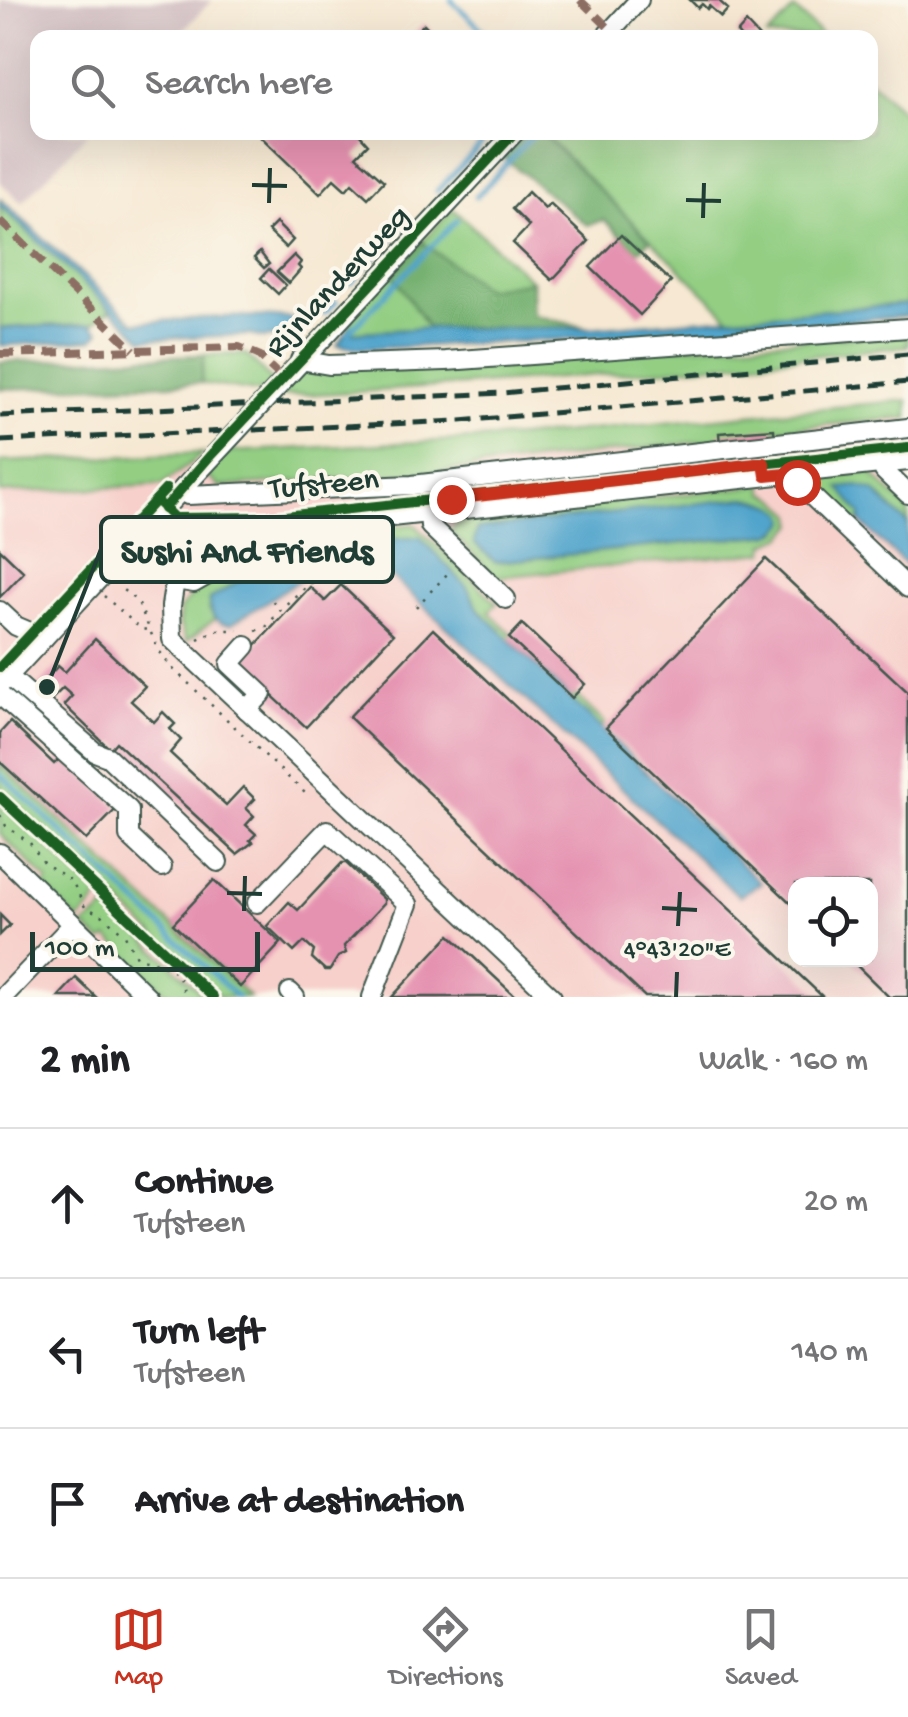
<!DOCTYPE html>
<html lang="en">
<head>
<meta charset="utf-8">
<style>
  body { margin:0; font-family:"Gochi Hand",sans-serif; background:#f6f6f6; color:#202124 }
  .controls { position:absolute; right:30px; bottom:30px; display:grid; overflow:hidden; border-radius:20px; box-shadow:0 10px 40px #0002 }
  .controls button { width:90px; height:90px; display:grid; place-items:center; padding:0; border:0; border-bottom:2px solid #e0e0e0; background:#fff; color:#202124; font:50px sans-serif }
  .scale { position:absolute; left:30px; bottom:25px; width:230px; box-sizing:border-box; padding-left:10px; border:5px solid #1f3d34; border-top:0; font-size:28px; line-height:35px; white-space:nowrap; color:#1f3d34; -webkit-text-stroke:8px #fbf7ec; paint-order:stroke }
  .stop { position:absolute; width:30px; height:30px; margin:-22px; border:8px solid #c8321e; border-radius:50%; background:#fff }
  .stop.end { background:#c8321e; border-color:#fff; box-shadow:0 2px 10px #0008 }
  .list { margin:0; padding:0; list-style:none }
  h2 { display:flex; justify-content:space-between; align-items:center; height:130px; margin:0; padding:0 40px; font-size:42px }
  h2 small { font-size:32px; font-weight:400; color:#757577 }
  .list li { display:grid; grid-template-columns:65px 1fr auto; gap:30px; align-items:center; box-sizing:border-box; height:150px; padding:0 40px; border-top:2px solid #e0e0e0 }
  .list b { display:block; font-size:38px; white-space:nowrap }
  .list p { margin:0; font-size:32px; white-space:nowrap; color:#757577 }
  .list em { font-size:32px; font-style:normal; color:#757577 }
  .icon { flex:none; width:55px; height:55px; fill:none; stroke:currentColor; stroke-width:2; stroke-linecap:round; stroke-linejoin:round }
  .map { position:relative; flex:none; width:908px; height:997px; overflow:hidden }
  .search { position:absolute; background:#fff; box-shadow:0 10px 40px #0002; left:30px; right:30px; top:30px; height:110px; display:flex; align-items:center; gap:25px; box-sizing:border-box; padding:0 35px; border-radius:20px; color:#757577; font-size:38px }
  .sheet { height:580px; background:#fff }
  nav { display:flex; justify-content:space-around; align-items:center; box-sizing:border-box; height:140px; border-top:2px solid #e0e0e0; background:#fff; font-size:28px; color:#757577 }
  nav a { display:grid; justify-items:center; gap:5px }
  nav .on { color:#c8321e }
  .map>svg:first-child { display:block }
</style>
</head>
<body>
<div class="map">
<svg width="908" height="997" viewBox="0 0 908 997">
  <rect width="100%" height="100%" fill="#fbf7ec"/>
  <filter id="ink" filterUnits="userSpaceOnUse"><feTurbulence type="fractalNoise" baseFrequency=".01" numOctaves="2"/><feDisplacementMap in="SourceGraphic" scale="20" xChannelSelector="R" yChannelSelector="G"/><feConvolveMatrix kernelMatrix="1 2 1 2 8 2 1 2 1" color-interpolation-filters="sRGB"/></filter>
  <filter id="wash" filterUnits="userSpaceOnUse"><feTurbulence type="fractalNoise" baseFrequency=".0048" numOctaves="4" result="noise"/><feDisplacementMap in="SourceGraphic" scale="40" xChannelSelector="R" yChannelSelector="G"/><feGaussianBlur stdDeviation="2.25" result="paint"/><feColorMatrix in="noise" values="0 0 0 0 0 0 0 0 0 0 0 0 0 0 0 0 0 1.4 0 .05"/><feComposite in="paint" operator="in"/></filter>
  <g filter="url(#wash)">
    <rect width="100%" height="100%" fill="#f6e8d2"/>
    <!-- built -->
    <path fill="#f7d0cb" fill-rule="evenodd" d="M908 410V997H0V468L206 462ZM796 884H870V959H796Z"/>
    <!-- industrial -->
    <path fill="#d2bec2" d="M0 0H212L177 37 38 38V132L88 133 22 203 0 182Z"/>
    <!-- green -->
    <g fill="#93ce83" stroke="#59865c" stroke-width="2.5" fill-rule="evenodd">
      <path d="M794 9 824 37H767Z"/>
      <path d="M871 81 908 117V304L730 318 542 133 870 132Z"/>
      <path d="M0 206 112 309 92 324 0 328Z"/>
      <path d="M453 209 532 281 485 289 422 242Z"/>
      <path d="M392 272 428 328 346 333 355 311Z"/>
      <path d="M908 333V346C698 368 489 386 278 396L300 370Z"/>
      <path d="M246 354 273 382 262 393 201 383 204 355Z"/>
      <path d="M908 400V418L787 428 708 441 436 472 219 487 206 475 228 452 518 437Z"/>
      <path d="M204 453 162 485 0 493V462Z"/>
      <path d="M870 472 908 510V524L874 491 860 522 850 520 820 488 823 477Z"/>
      <path d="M764 485 765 493 775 497 794 514 795 524 783 537 766 544 765 552 496 577 451 532 458 519ZM781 530 772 534 496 562Z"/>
      <path d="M414 524 497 603 489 612 605 723 601 728 479 610 467 587 420 537 209 609 215 619 186 642 179 623 180 609 195 592 281 539Z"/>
      <path d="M0 764 249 997H220L0 790Z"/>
      <path d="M0 801 98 894 97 901 79 921 44 887 48 881 0 834Z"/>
      <path d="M109 906 206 997H170L108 938 101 942 84 926Z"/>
    </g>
    <!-- forest -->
    <g fill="#76b171" stroke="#4a7752" stroke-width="2.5">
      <path d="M526 133H542L650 240 638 252 604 220 587 225 503 157Z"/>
      <path d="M422 242 485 289 532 281 533 315 588 328H428L392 273Z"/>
      <path d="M204 355 201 383 0 389V362Z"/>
    </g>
    <!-- water -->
    <g fill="#51a4cc" stroke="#387080" stroke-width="2.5">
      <path d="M0 199 135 323C166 321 290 308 308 325L301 334 263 338 250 335 143 339 0 206Z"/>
      <path d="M908 304V316L675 334 360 349 337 345 346 333 428 328H588Z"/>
      <path d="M92 324 100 332 93 339 0 346V328Z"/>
      <path d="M858 486 874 491 908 524V567L860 522 861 514 840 488Z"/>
      <path d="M745 498C764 500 811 514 772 534L495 562 474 543 477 529Z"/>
      <path d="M420 537 467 587 479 610 761 883 739 896 389 574 379 570 304 577 232 624C215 626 209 613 210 599L293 547Z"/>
    </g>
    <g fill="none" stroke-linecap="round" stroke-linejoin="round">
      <!-- stream -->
      <g stroke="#51a4cc" stroke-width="5">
        <path d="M451 0 491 38"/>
        <path d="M437 191 482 144"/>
        <path d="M476 197 536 132"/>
        <path d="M386 245 410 219"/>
        <path d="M351 283 377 255"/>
        <path d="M324 313 336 302"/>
        <path d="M348 333 457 220"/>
        <path d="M0 774 237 997"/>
      </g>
    </g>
    <g id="blocks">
      <!-- building -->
      <g fill="#e592b0">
        <path d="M690 0H718L728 9 721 17 709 6 707 9 702 4 698 8Z"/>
        <path d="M746 23 760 38H741L737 33Z"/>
        <path d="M424 24 438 38H410Z"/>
        <path d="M256 132H357L368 144 356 156 384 181 368 198 352 183 346 190 334 179 320 194Z"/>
        <path d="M528 192 545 209 550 204 589 241 552 280 513 243 529 226 512 209Z"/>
        <path d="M276 223 293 240 286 248 268 231Z"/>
        <path d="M621 235 671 282 640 315 590 267Z"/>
        <path d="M260 252 269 264 264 268 254 258Z"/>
        <path d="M294 255 301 262 298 266 301 269 289 283 277 272Z"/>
        <path d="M269 269 286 285 278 294 261 278Z"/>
        <path d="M774 429 775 441 720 445 719 433Z"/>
        <path d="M0 549 24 572 0 597Z"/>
        <path d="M766 559 908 692V997H889L850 959H870V884H796V908L606 728Z"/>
        <path d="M341 585 393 634 306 727 238 664 310 587 325 601Z"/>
        <path d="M522 624 585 684 572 698 509 638Z"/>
        <path d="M433 629 823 997H645L349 717Z"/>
        <path d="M95 639 145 686 131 701 154 722 163 712 175 724 170 729 181 740 170 753 226 805 243 787 255 799 246 808 254 816 246 825 256 834 250 840 253 842 237 854 116 742 110 749 64 705 72 696 63 688 52 699 39 686 58 666 65 672Z"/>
        <path d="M10 722 54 764 63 755 118 807 86 840 0 762V733Z"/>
        <path d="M342 863H346L384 899V903L344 946 346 953 338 957 330 970H325L312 958 314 951 304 942 294 952 267 926 289 902 298 910Z"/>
        <path d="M214 880 281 943 240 987 173 924Z"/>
        <path d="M0 915 10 925 0 935Z"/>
        <path d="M450 935 516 997H392Z"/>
        <path d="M76 978 96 997H58Z"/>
      </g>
    </g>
  </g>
  <g filter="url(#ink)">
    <use href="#blocks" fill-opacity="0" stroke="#3f574c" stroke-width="2.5"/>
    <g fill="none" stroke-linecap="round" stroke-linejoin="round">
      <!-- minor casing -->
      <g stroke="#3f574c" stroke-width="22">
        <g id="minor">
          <path d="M604 38 639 0"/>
          <path d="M300 360 329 365 446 361 908 328"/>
          <path d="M883 464 884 471 908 494"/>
          <path d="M796 473 797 482 908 588"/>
          <path d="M184 487 188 495 412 485 908 428"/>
          <path d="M429 515 430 526 506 599"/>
          <path d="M132 546 175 580 194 583 290 528 908 461"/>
          <path d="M175 580 171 606 172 639 552 997"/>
          <path d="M0 611 16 626 44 638"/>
          <path d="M246 646 230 664 262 694 247 710"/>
          <path d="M8 676 95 752 108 757 218 862"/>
          <path d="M0 685 515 132"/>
          <path d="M0 695 129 810V836L162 867"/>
          <path d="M0 853 148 997"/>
          <path d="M257 903 327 830 408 904 372 997"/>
          <path d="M290 992 295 997"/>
          <path d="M3 997 72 925"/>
        </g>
      </g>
      <!-- path -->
      <g stroke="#3f574c" stroke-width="2.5" stroke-dasharray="2.5 8" stroke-linecap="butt">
        <path d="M192 519 189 529 181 536V547L192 554 228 539 237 518"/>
        <path d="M121 580 123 590 138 602 156 645"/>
        <path d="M104 596 142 630 147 629"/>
        <path d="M273 601 278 610"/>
        <path d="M416 607 450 571"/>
        <path d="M256 631 266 627 284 606 310 583 345 576 358 581"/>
        <path d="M198 639 216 630H238"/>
        <path d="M160 652 170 666 305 793 308 790"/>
        <path d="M0 815 6 826 30 843 43 862 72 881 85 907 102 915 125 935 136 957C165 967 178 962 185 997"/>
      </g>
      <!-- minor -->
      <use href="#minor" stroke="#fff" stroke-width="18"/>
      <!-- rail -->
      <g stroke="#1f3d34" stroke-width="5" stroke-dasharray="15 8" stroke-linecap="butt">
        <path d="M0 416 503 393 908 354"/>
        <path d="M0 441 460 421 908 382"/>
      </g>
      <!-- quiet -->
      <g stroke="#8d6e63" stroke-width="8" stroke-dasharray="15 8" stroke-linecap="butt">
        <path d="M580 0 611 30"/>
        <path d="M0 221 134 350"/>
        <path d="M0 354 239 347 258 355 283 379"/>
      </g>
      <!-- cycleway casing -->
      <g stroke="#fbf7ec" stroke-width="16">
        <g id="cycleway">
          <path d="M156 500 174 518 276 517 908 448"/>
          <path d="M164 509 209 457 515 132"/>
          <path d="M0 667 166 489"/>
          <path d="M0 797 213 997"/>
        </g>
      </g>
      <!-- cycleway -->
      <use href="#cycleway" stroke="#1b5e20" stroke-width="10"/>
    </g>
  </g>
  <g fill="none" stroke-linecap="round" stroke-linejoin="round" filter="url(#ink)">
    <!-- route -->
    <path stroke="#c8321e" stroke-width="12" d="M451 499 764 463 766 476 796 473 797 482"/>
  </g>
  <!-- ticks -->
  <path fill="none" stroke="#1f3d34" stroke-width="4" d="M252 185 287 186M686 200 721 201M269 203 270 168M703 218 704 183M227 893 262 894M662 908 697 910M244 911 245 876M678 926 680 892M676 997 677 972"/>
  <g text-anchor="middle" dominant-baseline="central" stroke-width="8" stroke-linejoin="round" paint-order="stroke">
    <!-- street labels -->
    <g font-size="32" fill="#1f3d34" stroke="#fbf7ec">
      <text transform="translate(339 283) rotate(-47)">Rijnlanderweg</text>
      <text transform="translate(324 486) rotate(-5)">Tufsteen</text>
    </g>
  </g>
  <g font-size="25" text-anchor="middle" fill="#1f3d34" stroke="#fbf7ec" stroke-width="8" stroke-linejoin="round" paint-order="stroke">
    <text x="677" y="956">4°43'20"E</text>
  </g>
  <!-- callouts -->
  <path fill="none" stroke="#1f3d34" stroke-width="4" d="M47 687L101 549"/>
  <circle fill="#1f3d34" stroke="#fbf7ec" stroke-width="4" cx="47" cy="687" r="10"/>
  <rect fill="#fbf7ec" stroke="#1f3d34" stroke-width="4" x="101" y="517" width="292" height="65" rx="10"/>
  <g font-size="35" text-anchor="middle" font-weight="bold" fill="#1f3d34">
    <text x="247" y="561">Sushi And Friends</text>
  </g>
</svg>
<div class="controls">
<button><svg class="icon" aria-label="locate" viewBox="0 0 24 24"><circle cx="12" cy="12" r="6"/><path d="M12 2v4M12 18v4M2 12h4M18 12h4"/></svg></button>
</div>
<div class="scale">100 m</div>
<div class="stop" style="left:797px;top:482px"></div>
<div class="stop end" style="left:451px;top:499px"></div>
<div class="search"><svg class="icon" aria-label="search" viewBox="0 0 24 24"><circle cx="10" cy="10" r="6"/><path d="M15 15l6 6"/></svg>Search here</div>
</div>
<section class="sheet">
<h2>2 min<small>Walk · 160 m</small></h2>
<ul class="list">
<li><svg class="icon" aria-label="ahead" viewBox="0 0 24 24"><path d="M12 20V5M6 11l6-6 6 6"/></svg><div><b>Continue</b><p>Tufsteen</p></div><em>20 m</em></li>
<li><svg class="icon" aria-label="left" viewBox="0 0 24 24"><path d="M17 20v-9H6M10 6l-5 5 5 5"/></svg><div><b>Turn left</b><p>Tufsteen</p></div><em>140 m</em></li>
<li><svg class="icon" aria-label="arrive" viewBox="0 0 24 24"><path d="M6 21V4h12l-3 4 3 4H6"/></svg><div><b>Arrive at destination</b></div></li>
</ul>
</section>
<nav>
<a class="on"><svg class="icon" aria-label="map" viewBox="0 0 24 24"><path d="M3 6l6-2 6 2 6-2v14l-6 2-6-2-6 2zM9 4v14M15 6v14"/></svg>Map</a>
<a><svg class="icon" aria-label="directions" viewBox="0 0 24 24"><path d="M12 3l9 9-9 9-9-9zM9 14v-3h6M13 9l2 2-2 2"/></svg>Directions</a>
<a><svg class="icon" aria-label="saved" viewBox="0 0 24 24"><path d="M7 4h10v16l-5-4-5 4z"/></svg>Saved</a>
</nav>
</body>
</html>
